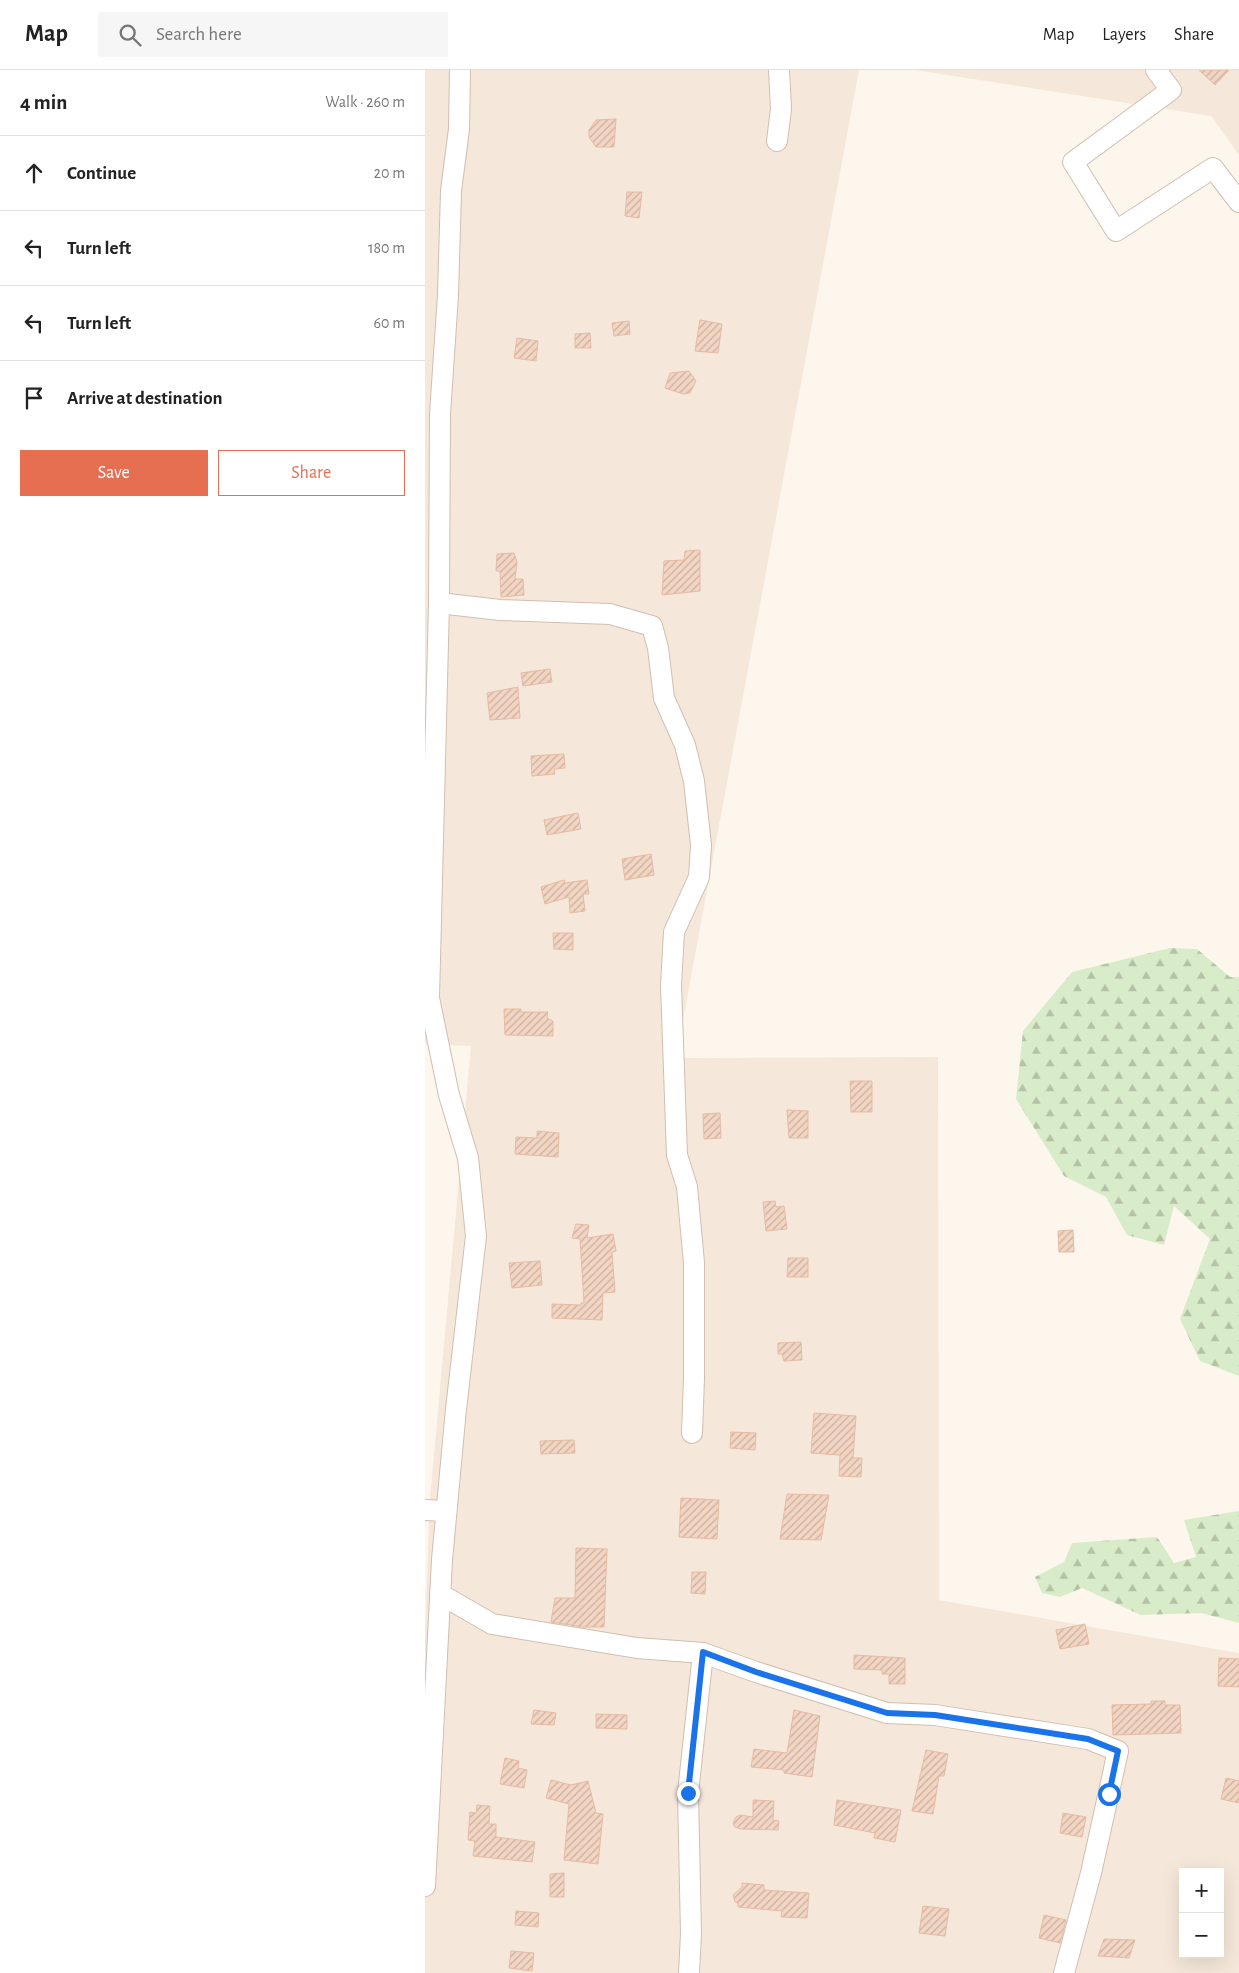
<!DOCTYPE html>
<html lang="en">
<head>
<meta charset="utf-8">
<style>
  body { margin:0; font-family:"Alegreya Sans",sans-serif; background:#f6f6f6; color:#222 }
  .controls { position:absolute; right:15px; bottom:15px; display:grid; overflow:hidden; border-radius:0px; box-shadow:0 5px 20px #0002 }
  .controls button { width:45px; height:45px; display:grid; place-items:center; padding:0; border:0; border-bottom:1px solid #e0e0e0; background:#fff; color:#222; font:25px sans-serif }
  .stop { position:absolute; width:15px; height:15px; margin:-11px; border:4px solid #1a73e8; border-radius:50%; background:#fff }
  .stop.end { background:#1a73e8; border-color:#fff; box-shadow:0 1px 5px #0008 }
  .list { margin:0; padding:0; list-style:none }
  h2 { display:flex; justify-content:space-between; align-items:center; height:65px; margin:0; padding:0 20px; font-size:21px }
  h2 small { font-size:16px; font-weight:400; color:#767676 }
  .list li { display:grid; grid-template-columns:32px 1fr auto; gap:15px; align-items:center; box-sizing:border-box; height:75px; padding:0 20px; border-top:1px solid #e0e0e0 }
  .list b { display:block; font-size:19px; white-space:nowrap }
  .list em { font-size:16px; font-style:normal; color:#767676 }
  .actions { display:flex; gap:10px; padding:15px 20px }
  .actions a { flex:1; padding:11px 0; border:1px solid #e76f51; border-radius:0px; text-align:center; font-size:18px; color:#e76f51 }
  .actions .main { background:#e76f51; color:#fff }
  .icon { flex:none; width:28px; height:28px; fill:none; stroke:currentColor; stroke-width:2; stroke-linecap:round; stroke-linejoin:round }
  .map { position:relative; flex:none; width:814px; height:1903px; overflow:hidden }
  header { display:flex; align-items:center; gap:30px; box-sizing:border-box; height:70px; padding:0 25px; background:#fff; border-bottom:1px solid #e0e0e0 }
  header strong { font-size:24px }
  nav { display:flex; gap:28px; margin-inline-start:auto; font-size:18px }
  .search { width:350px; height:45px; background:#f6f6f6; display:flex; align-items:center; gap:12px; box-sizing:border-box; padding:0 18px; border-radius:0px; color:#767676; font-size:19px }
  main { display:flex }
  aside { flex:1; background:#fff }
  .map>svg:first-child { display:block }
</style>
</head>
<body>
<header>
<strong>Map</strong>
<div class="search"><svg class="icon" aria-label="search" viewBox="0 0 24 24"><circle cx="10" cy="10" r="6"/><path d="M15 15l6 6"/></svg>Search here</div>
<nav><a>Map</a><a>Layers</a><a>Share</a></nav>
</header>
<main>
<aside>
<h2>4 min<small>Walk · 260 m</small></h2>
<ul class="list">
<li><svg class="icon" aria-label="ahead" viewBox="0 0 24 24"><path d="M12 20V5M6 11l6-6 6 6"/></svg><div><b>Continue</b></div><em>20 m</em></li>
<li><svg class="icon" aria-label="left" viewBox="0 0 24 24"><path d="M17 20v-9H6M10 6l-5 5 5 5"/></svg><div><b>Turn left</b></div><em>180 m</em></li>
<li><svg class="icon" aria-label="left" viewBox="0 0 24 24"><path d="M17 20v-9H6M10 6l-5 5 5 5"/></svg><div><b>Turn left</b></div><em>60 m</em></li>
<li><svg class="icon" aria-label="arrive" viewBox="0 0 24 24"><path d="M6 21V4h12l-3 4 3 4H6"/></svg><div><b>Arrive at destination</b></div></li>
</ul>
<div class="actions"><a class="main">Save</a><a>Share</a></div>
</aside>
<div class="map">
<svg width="814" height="1903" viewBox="0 0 814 1903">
  <defs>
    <pattern id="forest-firs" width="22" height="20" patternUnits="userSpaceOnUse" patternTransform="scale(1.25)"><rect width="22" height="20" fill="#d8ecc9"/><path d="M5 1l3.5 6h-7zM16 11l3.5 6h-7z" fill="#b4c2a5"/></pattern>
    <pattern id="building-hatch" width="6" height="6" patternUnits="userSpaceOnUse" patternTransform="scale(1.25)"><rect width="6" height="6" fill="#f3d5c3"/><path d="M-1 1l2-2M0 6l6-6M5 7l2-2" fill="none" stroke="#cab0a1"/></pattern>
  </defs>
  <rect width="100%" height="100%" fill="#fdf6ec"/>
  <!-- residential -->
  <g fill="#f5e8da" fill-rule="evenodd">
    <path d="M0 0H434L251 988 513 987 514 1530 814 1583V1903H0V1558L5 1429 46 976 0 974ZM758 1802H795V1884H758Z"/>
    <path d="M490 0H814V85L786 46Z"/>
  </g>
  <!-- forest -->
  <g fill="url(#forest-firs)">
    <path d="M745 878 772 879 805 907H814V1306L775 1291 755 1249 785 1169 749 1136 739 1175 702 1165 681 1127 639 1106 591 1029 598 961 647 902Z"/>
    <path d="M814 1441V1553L776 1543 716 1545 657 1518 635 1527 617 1523 610 1507 639 1492 647 1473 732 1467 749 1493 771 1487 759 1450Z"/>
  </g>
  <!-- building -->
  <g fill="url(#building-hatch)" stroke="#e6bba3">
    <path d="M774 0H804L790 15Z"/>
    <path d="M191 49 189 77H171L164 67V60L171 50Z"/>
    <path d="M202 122H217L214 148 200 146Z"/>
    <path d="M275 250 297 254 293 283 270 281Z"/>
    <path d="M204 251 205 264 189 266 187 253Z"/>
    <path d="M165 263 166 278H150V264Z"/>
    <path d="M92 268 113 271 111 291 89 288Z"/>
    <path d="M264 301 271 311 265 323 258 324 240 318 245 303Z"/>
    <path d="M275 480V521L237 525 239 491 259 490 260 481Z"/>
    <path d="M89 483 92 492 90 509H98L99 525 76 527 75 501H71L72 484Z"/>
    <path d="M125 599 127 612 98 616 96 603Z"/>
    <path d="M93 617 95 648 65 650 62 623Z"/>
    <path d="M139 684 140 698 129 699 130 704 107 706 106 686Z"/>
    <path d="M153 743 156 759 122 765 119 750Z"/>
    <path d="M226 784 229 805 200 810 197 789Z"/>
    <path d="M139 810 140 813 162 810 164 824H158L160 841 145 843 144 827 120 834 116 817Z"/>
    <path d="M128 863H148V880L129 879Z"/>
    <path d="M79 939H96V942H123L122 948 128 951V966L80 965Z"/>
    <path d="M425 1011H447V1042H426Z"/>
    <path d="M362 1040 383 1041V1068H364Z"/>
    <path d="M295 1043 296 1068 279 1069 278 1044Z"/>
    <path d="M112 1061 134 1063 133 1087 90 1084 91 1067 112 1068Z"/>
    <path d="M350 1131 351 1137 359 1136 362 1159 341 1161 338 1132Z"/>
    <path d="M151 1154 164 1155 162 1168 188 1164 191 1181 187 1182 190 1222 178 1223 177 1250 127 1248V1234L156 1235V1233H159L155 1169 147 1168Z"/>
    <path d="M648 1160 649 1182H634L633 1161Z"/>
    <path d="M363 1188H383V1207H362Z"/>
    <path d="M115 1191 117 1215 87 1218 84 1193Z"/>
    <path d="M376 1272 377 1290 359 1291 357 1284H353V1273Z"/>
    <path d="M389 1343 431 1346 428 1388H437L436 1407 414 1406 415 1385 386 1383Z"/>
    <path d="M306 1362 331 1363 330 1380 305 1378Z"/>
    <path d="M149 1370 150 1383 116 1384 115 1371Z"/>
    <path d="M362 1424 404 1425 396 1470 355 1469Z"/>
    <path d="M256 1428 294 1430 292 1469 254 1467Z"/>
    <path d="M151 1478 182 1479 179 1557H158L126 1552 130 1528H150Z"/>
    <path d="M267 1502H281L280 1524 266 1523Z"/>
    <path d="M660 1554 664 1574 635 1579 631 1560Z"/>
    <path d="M429 1585 480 1588V1614H464V1604H457V1600L429 1599Z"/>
    <path d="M794 1588 814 1589V1617L793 1616Z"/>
    <path d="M726 1631H740V1635H755L756 1663 688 1665 687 1635 726 1634Z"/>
    <path d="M109 1640 131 1643 129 1655 106 1654Z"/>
    <path d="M369 1640 395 1646 387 1707 359 1703V1700L326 1697 329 1679 362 1683Z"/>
    <path d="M171 1644 202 1645V1659L171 1658Z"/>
    <path d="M501 1680 523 1684 519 1706H514L508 1744 487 1741Z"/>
    <path d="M80 1688 94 1691 93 1698 102 1700 99 1718 75 1714Z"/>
    <path d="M801 1708 814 1711V1733L796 1729Z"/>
    <path d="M126 1710 146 1715 163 1711 171 1743 178 1744 173 1794 139 1790 144 1734 121 1728Z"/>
    <path d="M328 1730 349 1731 348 1750 354 1751 353 1760 316 1759 310 1757 308 1753 311 1747 315 1745 328 1747Z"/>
    <path d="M412 1730 476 1740 470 1772 449 1768 450 1763 409 1755Z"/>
    <path d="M52 1735 65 1736 64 1754H71V1767L110 1772 107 1792 48 1786 50 1771 43 1770 45 1742 51 1743Z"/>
    <path d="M638 1743 661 1747 657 1767 635 1763Z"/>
    <path d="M139 1803V1827H125V1804Z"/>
    <path d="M317 1813 339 1815V1820L384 1823 382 1848 356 1847 357 1841 313 1837V1833L310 1832 308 1825 317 1817Z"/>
    <path d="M498 1836 524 1839 520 1866 494 1863Z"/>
    <path d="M91 1841 114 1843 113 1857 90 1855Z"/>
    <path d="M619 1845 641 1850 635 1873 614 1868Z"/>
    <path d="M679 1869 710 1870 704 1888 673 1886Z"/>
    <path d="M86 1881 109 1883 107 1901 84 1898Z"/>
  </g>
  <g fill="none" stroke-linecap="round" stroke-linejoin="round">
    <!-- minor casing -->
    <g stroke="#d1beb0" stroke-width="22">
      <g id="minor">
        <path d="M731 0 746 20 648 92 691 161 788 98 814 132"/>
        <path d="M352 71 356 39 354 0"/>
        <path d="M14 533 75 540 185 544 227 556 233 578 239 628 260 675 269 711 276 775 274 807 249 862 246 915 252 1085 262 1117 269 1193V1308L267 1363"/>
        <path d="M0 1440 21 1441"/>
        <path d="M15 1524 67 1554 212 1578 278 1583 331 1602 462 1643 510 1645 663 1669 693 1681 666 1803 639 1903"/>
        <path d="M0 1816 17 1490 31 1339 51 1166 43 1088 24 1025 4 928 14 533 15 344 23 225 26 121 34 59 35 0"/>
        <path d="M264 1903 266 1864 263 1723 278 1583"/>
      </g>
    </g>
    <!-- minor -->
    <use href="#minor" stroke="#fff" stroke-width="20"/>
  </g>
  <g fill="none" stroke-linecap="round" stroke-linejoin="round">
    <!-- route -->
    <path stroke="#1a73e8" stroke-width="6" d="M263 1723 278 1582 331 1602 462 1643 510 1645 663 1669 693 1681 684 1724"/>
  </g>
</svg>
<div class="controls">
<button>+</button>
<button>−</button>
</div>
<div class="stop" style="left:684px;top:1724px"></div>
<div class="stop end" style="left:263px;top:1723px"></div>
</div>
</main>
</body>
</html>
